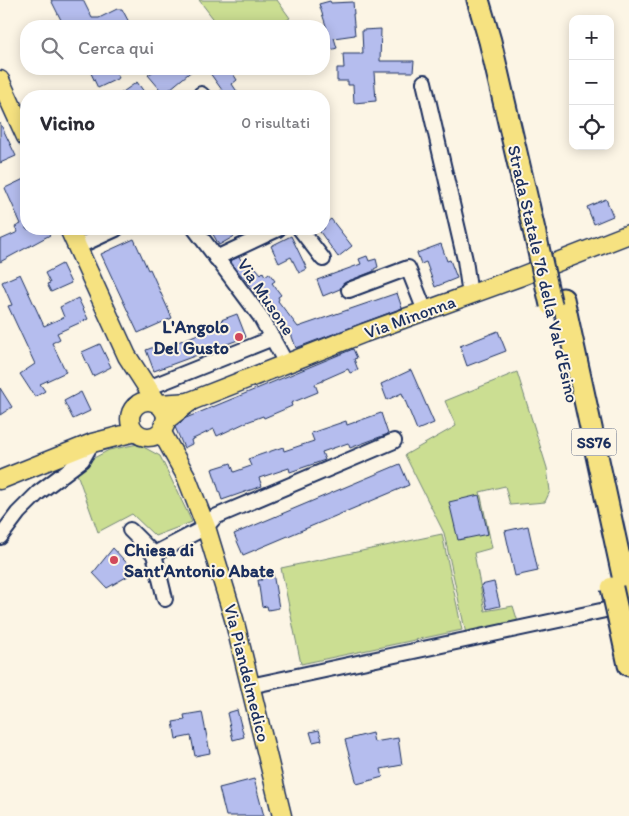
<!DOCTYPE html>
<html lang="it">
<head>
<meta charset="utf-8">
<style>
  body { margin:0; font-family:Itim,sans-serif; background:#f7f7f7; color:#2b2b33 }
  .controls { position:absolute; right:15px; top:15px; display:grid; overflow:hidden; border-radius:10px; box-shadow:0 2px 12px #0003 }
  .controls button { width:45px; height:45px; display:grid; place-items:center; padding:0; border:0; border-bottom:1px solid #e1e1e2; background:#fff; color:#2b2b33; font:25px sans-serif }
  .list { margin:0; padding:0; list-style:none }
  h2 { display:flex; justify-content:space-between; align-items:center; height:65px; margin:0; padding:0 20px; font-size:21px }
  h2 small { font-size:16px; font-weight:400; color:#7c7c81 }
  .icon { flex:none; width:28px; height:28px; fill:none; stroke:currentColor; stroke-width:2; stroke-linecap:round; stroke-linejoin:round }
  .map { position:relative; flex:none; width:629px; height:816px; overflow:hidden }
  .search { position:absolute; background:#fff; box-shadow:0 2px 12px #0003; left:20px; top:20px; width:310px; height:55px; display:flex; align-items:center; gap:12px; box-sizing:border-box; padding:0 18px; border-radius:20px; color:#7c7c81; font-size:19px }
  .panel { position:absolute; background:#fff; box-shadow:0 2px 12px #0003; left:20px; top:90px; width:310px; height:145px; border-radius:20px }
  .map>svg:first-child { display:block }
</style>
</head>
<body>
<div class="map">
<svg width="629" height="816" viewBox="0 0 629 816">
  <rect width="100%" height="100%" fill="#fcf5e5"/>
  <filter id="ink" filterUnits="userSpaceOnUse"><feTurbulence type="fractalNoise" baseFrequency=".02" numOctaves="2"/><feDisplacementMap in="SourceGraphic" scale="10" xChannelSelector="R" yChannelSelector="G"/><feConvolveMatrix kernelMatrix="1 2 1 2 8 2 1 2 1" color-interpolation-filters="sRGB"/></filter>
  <g filter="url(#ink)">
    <!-- green -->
    <g fill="#cbde92" stroke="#738678">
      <path d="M199 0H277L290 18 277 26H219Z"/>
      <path d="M517 372 547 468 550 491 545 502 510 505 505 486 480 492 492 548 474 553 485 611 513 606 518 622 466 634 444 533 405 455 456 426 445 401Z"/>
      <path d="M138 444 160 456 192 522 155 536 132 514 98 532 75 468 109 450Z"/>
      <path d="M442 534 462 630 301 664 281 568Z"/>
    </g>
    <!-- building -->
    <g fill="#b5bdee" stroke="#1b2f5e">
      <path d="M51 0H83L92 18H99L117 9H122L131 26H64Z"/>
      <path d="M330 1 331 3 353 2 354 14H353L355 35 334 38 337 48 324 52V33L328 32 319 4Z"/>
      <path d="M381 29 380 61H414L413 72H374L376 101 354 103 353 85H348V81H337V68H344L343 54H363L362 30Z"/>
      <path d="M89 69H114L119 78 98 88Z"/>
      <path d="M157 69H194L164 94 148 75Z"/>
      <path d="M207 69H230L237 80 232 84 240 96H213L222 90Z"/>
      <path d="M137 82 147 96H117Z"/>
      <path d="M0 123 16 156 0 163Z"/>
      <path d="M26 178V229H47L50 235 0 262V240L18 232 15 227 21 224 5 188Z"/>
      <path d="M606 199 613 216 594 224 587 207Z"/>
      <path d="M331 219 352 246 338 257 318 229H324V224Z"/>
      <path d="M210 229H247L219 245Z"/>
      <path d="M291 236 307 269 299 273 291 257 279 263 271 246Z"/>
      <path d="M134 239 148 270 150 269 172 318 138 333 101 254Z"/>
      <path d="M441 244 447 261 450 260 457 278 435 287 426 262 421 264 417 253Z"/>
      <path d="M367 256 369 261 376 259 378 267 374 269V271L346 282 342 285 340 289 323 296 317 280 361 264 359 259Z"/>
      <path d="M239 257 249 271 256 268 261 274 263 272 265 276 269 273 275 281 272 283 281 295 278 297 279 299 278 301 298 327 397 293 402 308 296 348 289 328 283 333 273 319 275 318 230 261Z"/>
      <path d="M62 264 71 283 51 292 47 284 50 283 45 273Z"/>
      <path d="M20 274 44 326 64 317 60 307 78 298 88 319 57 333 60 339 52 343 66 372 40 384 45 391 35 397 20 374 35 364 8 306 12 305 2 282Z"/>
      <path d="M237 314 246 337 154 371 146 350 162 344 163 348 223 324 221 320Z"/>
      <path d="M498 331 506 351 467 366 460 346Z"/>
      <path d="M100 344 111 367 93 376 82 352Z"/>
      <path d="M353 349 357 358 354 359 358 370 350 373 348 369 323 380V381L315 384 318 392 291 403 292 406 264 418 263 416 247 422 217 436 214 429 191 440 192 444 184 448 175 427 186 418Z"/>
      <path d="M411 370 434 423 417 430 402 393 387 400 381 384Z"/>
      <path d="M0 388 12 407 0 415Z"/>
      <path d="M81 392 90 411 73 419 64 401Z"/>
      <path d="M381 413 388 434 350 448 348 443 322 452 325 460 290 472 289 468 259 478 262 486 222 500 212 469 231 463 234 472 251 466 248 459 283 447 284 451 314 441 311 433 346 421 347 425Z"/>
      <path d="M400 464 409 485 243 555 234 534Z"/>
      <path d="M479 495 488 534 458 540 449 502Z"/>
      <path d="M528 526 538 571 515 576 505 531Z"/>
      <path d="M113 548 135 572 107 588 93 573Z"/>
      <path d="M273 573 279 608 268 610 267 606 262 607 258 580H262L261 575Z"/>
      <path d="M494 582 500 606 487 609 481 585Z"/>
      <path d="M237 710 244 737 233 740 227 713Z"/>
      <path d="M202 712 210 753 195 756 191 736 176 739 173 722 185 720 184 715Z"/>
      <path d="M319 730 322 740 313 742 310 732Z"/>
      <path d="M372 733 374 742 398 738 402 765 381 769 383 777 357 784 345 740Z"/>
      <path d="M254 779 264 816H226L219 788Z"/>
    </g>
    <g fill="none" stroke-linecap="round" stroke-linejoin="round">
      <!-- minor casing -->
      <g stroke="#1b2f5e" stroke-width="18">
        <g id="minor">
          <path d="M424 82 465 260 470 295"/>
          <path d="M201 94 203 96"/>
          <path d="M195 229 260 316 286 363"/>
          <path d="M300 229 323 259"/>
          <path d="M77 247 116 229"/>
          <path d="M216 258 278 229"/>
          <path d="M349 290 408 268 425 311"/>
          <path d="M148 388 273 338"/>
          <path d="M130 530 154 554 206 527 215 517 394 441"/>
          <path d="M0 537 18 513 38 493 82 460 92 443"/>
          <path d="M154 554 165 599"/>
          <path d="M250 686 624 606"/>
        </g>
      </g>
      <!-- major casing -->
      <g stroke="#1b2f5e" stroke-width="21">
        <g id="major">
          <path d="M0 80 26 137"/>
          <path d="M69 229 127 356 158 404 190 402"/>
          <circle cx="148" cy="419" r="18"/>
          <path d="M165 421 191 401 364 333 519 277 629 234"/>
          <path d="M161 431 186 476 206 527 234 619 282 816"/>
          <path d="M0 480 92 443 135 432"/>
        </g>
      </g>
      <!-- highway casing -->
      <g stroke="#1b2f5e" stroke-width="25">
        <g id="highway">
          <path d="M478 0 490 41 535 234"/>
          <path d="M563 299 629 603"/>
          <path d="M619 619 629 665"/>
        </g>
      </g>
      <!-- minor -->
      <use href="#minor" stroke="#fcf5e5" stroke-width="14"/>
      <!-- major -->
      <use href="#major" stroke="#f6e281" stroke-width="18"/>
      <!-- highway -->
      <use href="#highway" stroke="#f6e281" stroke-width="21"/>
      <!-- highway-bridge casing -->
      <g stroke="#1b2f5e" stroke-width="25" stroke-linecap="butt">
        <g id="highway-bridge">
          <path d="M535 234 551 305"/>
          <path d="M612 588 619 619"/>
        </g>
      </g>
      <!-- highway-bridge -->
      <use href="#highway-bridge" stroke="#f6e281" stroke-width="21"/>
    </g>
  </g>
  <!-- markers -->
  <g fill="#d1495b" stroke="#fcf5e5" stroke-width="2">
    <circle cx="239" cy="337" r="5"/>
    <circle cx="114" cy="560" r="5"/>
  </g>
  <g text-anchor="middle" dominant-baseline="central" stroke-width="4" stroke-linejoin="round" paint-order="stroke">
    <!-- shield labels -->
    <rect fill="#fcf5e5" stroke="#5e6a86" stroke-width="1" x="571.5" y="428.5" width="45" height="27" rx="4"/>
    <g font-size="16" font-weight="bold" fill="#1b2f5e">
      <text x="594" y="442">SS76</text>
    </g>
    <!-- street labels -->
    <g font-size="18" fill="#1b2f5e" stroke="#fcf5e5">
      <text transform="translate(543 274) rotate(77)">Strada Statale 76 della Val d'Esino</text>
      <text transform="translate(266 297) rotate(56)">Via Musone</text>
      <text transform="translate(410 317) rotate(-20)">Via Minonna</text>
      <text transform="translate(247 673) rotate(76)">Via Piandelmedico</text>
    </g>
    <!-- poi labels -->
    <g font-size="18" font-weight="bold" fill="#1b2f5e" stroke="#fcf5e5" text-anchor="end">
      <text x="229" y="327">L'Angolo<tspan x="229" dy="21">Del Gusto</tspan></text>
      <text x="124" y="550" text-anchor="start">Chiesa di<tspan x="124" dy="21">Sant'Antonio Abate</tspan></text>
    </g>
  </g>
</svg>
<div class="controls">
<button>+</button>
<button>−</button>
<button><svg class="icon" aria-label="locate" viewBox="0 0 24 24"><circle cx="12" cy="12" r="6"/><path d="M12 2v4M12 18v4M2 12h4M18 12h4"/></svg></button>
</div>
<div class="search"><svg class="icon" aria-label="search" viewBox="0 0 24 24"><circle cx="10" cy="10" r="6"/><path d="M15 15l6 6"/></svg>Cerca qui</div>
<section class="panel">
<h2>Vicino<small>0 risultati</small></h2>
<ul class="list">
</ul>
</section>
</div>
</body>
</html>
